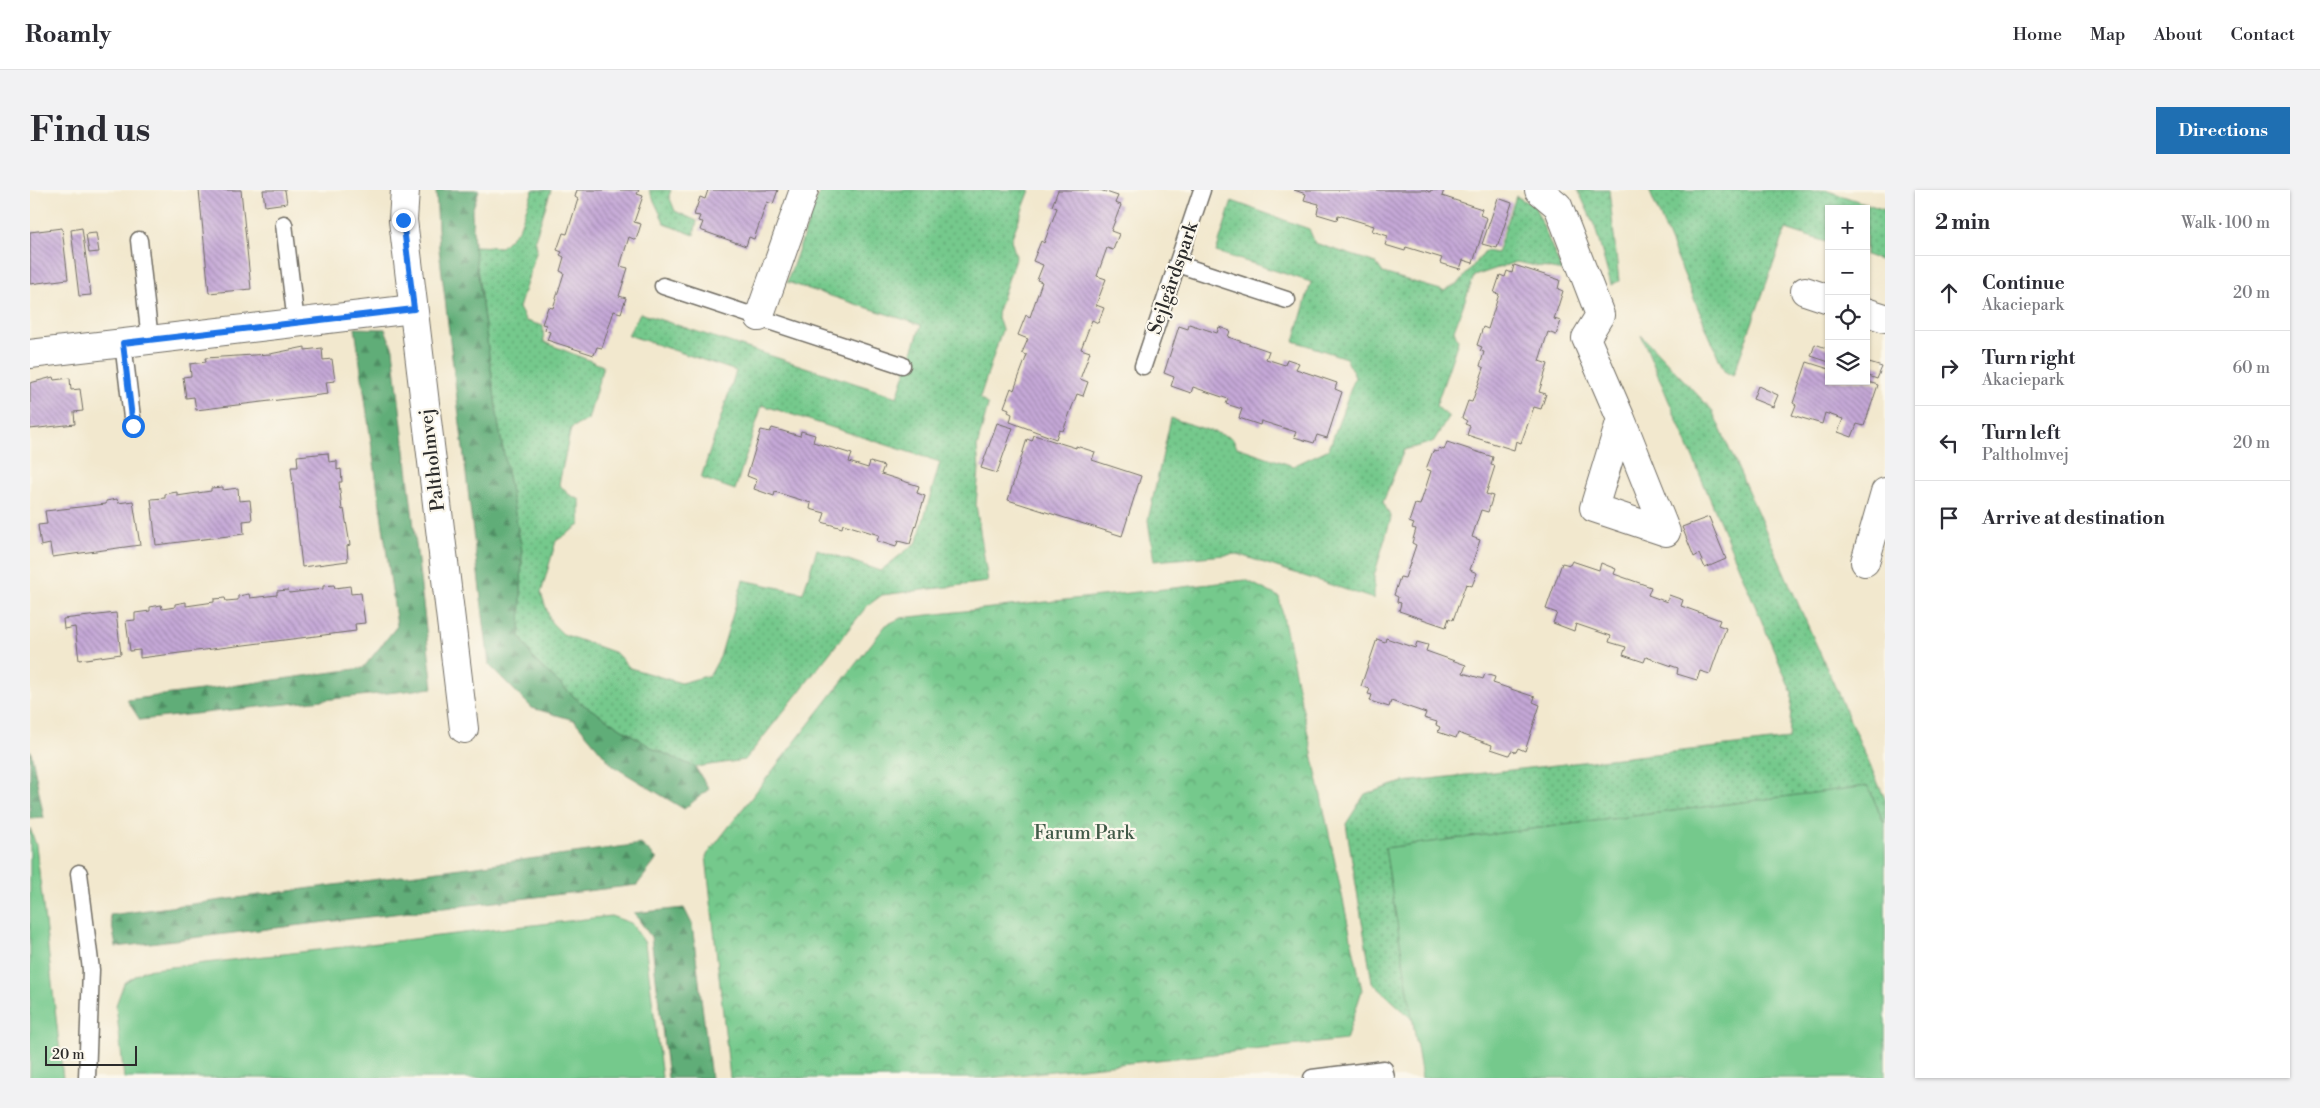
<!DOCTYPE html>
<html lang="en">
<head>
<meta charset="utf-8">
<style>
  body { margin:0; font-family:"Libre Bodoni",serif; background:#f2f2f3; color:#2b2b33 }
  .controls { position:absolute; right:15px; top:15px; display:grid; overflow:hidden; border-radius:0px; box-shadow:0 1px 4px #0004 }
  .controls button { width:45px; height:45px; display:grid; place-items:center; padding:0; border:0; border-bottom:1px solid #e1e1e2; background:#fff; color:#2b2b33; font:25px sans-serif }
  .scale { position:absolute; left:15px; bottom:12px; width:92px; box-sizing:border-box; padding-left:5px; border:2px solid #2b2b2b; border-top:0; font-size:14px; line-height:18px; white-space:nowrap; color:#2b2b2b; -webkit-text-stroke:4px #fbf7ec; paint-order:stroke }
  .stop { position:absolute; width:15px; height:15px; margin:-11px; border:4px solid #1a73e8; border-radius:50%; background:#fff }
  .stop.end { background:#1a73e8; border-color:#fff; box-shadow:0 1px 5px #0008 }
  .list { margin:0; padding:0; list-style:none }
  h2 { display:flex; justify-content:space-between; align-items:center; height:65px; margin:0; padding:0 20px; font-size:21px }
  h2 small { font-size:16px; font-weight:400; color:#7c7c81 }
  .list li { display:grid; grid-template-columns:32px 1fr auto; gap:15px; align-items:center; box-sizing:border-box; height:75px; padding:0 20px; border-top:1px solid #e1e1e2 }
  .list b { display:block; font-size:19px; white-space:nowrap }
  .list p { margin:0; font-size:16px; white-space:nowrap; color:#7c7c81 }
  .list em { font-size:16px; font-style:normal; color:#7c7c81 }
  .icon { flex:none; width:28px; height:28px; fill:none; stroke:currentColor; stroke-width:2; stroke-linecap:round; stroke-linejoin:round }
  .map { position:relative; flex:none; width:1855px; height:888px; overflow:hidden; border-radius:0px }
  header { display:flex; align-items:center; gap:30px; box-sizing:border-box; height:70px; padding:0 25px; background:#fff; border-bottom:1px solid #e1e1e2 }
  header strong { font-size:24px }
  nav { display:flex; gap:28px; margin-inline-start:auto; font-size:18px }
  .intro { display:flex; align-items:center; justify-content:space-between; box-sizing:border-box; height:120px; padding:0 30px }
  h1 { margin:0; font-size:35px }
  .button { padding:12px 22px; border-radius:0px; background:#1f6fb2; color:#fff; font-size:18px; font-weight:700 }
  main { display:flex; gap:30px; padding:0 30px }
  aside { flex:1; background:#fff; border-radius:0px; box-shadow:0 1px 4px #0004 }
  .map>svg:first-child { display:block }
</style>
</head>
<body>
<header>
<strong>Roamly</strong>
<nav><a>Home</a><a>Map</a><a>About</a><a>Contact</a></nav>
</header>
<div class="intro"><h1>Find us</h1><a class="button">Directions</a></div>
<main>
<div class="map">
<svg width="1855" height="888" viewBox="0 0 1855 888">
  <defs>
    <pattern id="grass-dots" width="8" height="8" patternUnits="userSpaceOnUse" patternTransform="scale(1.25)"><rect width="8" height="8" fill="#75c98c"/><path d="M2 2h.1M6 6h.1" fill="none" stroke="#60a373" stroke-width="1.8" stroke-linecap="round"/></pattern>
    <pattern id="forest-firs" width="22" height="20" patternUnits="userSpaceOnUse" patternTransform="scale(1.25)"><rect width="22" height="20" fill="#60ad78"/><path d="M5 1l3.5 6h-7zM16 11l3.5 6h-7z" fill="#4f8d63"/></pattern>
    <pattern id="park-crowns" width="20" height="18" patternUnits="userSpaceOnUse" patternTransform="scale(1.25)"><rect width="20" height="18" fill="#75c98c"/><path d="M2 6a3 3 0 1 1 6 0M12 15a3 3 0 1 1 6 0" fill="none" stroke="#60a373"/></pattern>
    <pattern id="building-back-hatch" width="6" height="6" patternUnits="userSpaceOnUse" patternTransform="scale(1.25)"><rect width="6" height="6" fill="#c5a8d7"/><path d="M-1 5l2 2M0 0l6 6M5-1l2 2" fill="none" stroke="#a089af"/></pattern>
  </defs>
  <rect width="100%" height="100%" fill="#fbf7ec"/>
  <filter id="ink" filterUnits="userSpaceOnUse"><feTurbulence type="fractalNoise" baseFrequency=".02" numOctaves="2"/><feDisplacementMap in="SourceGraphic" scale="10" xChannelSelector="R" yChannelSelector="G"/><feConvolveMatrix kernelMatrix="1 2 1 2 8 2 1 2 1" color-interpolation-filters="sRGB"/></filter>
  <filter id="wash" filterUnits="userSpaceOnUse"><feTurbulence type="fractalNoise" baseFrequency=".0096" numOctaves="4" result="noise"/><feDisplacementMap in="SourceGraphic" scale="20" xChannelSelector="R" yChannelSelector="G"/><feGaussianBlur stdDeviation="1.12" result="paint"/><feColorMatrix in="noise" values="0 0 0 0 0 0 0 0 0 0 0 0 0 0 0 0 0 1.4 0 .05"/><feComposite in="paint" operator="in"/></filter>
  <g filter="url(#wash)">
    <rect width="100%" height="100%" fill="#f2e8ce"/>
    <!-- grass -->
    <g fill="url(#grass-dots)" stroke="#507a5c">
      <path d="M503 0H521L505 49 507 59 489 118 496 131 513 136 514 152 573 176 558 230 541 238 529 294 538 304 550 310V335L526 351 511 403 521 432 533 444 586 463 600 478 651 493 680 485 690 467 713 390 773 403 787 359 850 381 887 352 910 272 732 215 705 300 671 288 706 181 598 145 610 123 867 207 891 135 757 92 790 0H1000L981 50 986 66 967 124 972 140 950 207 958 216 947 257 949 279 946 315 958 392 852 405 837 416 715 570 665 577 624 559 551 513 504 470 490 446 492 361 469 238 444 56 471 57 489 39Z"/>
      <path d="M619 0H641L639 6 645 21 667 31 664 45 635 34Z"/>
      <path d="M1548 0H1579L1589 91 1581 95 1565 37Z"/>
      <path d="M1619 0H1795L1855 20V72L1836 65V19H1799V53L1756 39 1703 186 1694 181Z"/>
      <path d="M1486 6 1505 17 1532 81 1486 72 1444 86 1424 140 1428 151 1406 216 1419 227 1403 252 1374 260 1353 312 1361 328 1344 386V409L1207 364 1124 371 1118 330 1141 228 1202 248 1207 257 1263 276 1299 259 1325 187 1316 168 1264 151 1281 92 1186 62 1202 11 1279 39 1285 53 1346 73 1353 83 1414 101 1429 93 1455 61 1467 63Z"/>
      <path d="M1611 145 1682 220 1855 609V636L1838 596 1355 658 1383 830 1342 792 1316 634 1335 604 1373 592 1759 549 1762 503Z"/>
    </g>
    <!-- forest -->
    <g fill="url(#forest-firs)" stroke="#466c52">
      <path d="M406 0H449L442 21 444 56 469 238 492 361 490 446 504 470 551 513 624 559 665 577 679 599 654 619 583 576 544 530 502 518 459 475 409 59Z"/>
      <path d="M325 138 355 139 363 159 403 498 110 530 97 510 333 478 367 436Z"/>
      <path d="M0 561H1L14 628 0 629Z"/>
      <path d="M611 654 627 669 607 695 86 757 80 725Z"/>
      <path d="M654 718 662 734 681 888H638L621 747 604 723Z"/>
    </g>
    <!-- park -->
    <path fill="url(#park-crowns)" stroke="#507a5c" d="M1216 390 1249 407 1332 800 1316 850 957 888H700L676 666 856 435 871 428Z"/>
    <!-- pitch -->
    <g fill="#75c98c" stroke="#507a5c">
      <path d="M1838 596 1855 636V888H1392L1355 658Z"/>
      <path d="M0 638 6 655 33 888H0Z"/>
      <path d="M581 726 601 733 615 753 632 888H94L86 815 94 793 115 780Z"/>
    </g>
    <g id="blocks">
      <!-- building -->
      <g fill="url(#building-back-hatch)">
        <path d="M169 0H211L221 99 179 103Z"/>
        <path d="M233 0H255L257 13 235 16Z"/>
        <path d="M547 0H609L607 4 613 6 604 32 611 34 606 50 599 47 590 76 598 78 589 106 596 108 591 123 584 121 572 158 567 157 564 165 517 150 520 142 515 140 516 135 512 134 518 117 523 118 534 83 530 81 534 67 530 65 532 62 527 60 533 43 537 44 548 9 545 7Z"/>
        <path d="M678 0H748L743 14 737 12 724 49 719 47 716 56 670 40 673 32 668 31 670 26 664 25 670 7 675 9Z"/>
        <path d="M1028 0H1070L1088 6 1085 13 1091 15 1081 41 1089 44 1083 60 1077 58 1067 86 1076 89 1066 115 1074 118 1068 133 1062 130 1051 159 1060 162 1050 189 1058 192 1053 206 1047 204 1033 241 1029 240 1026 249 980 232 982 224 978 222 979 219 974 217 981 198 984 200 997 165 992 163 998 149 988 145 996 125 1000 127 1012 92 1007 90 1013 75 1003 71 1011 51 1014 53 1027 18 1022 16Z"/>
        <path d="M1264 0H1395L1400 2 1401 0H1414L1412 6 1452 19 1450 25 1457 28 1443 73 1433 70 1430 79 1410 73 1412 68 1376 57 1375 61 1355 55 1358 46 1342 41 1344 36 1308 25 1307 30 1287 24 1289 14 1274 10 1276 4Z"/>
        <path d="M1468 8 1482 13 1467 58 1452 54Z"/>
        <path d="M32 38 38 89 0 94V42Z"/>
        <path d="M52 38 61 105 49 106 41 40Z"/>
        <path d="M66 43 69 62 59 63 56 44Z"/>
        <path d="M1484 75 1530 90 1528 99 1533 101 1524 129 1531 131 1526 145 1518 142 1509 171 1518 174 1509 202 1516 204 1511 219 1504 217 1491 253 1486 251 1484 260 1437 245 1440 236 1435 234 1437 231 1432 228 1438 211 1442 212 1454 178 1450 176 1454 162 1450 161 1452 157 1447 155 1453 137 1458 139 1469 104 1464 103 1470 85 1475 87 1477 81 1482 83Z"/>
        <path d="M1159 134 1187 143 1189 137 1200 141 1198 147 1239 161 1236 169 1255 175 1257 169 1269 173 1266 179 1307 193 1305 199 1312 202 1297 248 1287 245 1284 253 1264 247 1266 242 1231 231 1230 235 1209 228 1212 219 1196 214 1198 209 1163 197 1161 203 1141 196 1144 187 1134 183 1149 136 1158 139Z"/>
        <path d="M1785 154 1799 159V172L1781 166Z"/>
        <path d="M275 157V160L292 158 293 170 302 169 305 191 296 192 298 204 166 220 164 207 156 208 153 187 161 186 160 174 176 172 175 168 240 164Z"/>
        <path d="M1777 172 1799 179V191H1835L1848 195 1834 236 1827 234 1822 247 1808 242 1813 229 1795 223 1792 234 1762 225 1766 215 1763 213Z"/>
        <path d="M1836 172 1852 177 1847 189 1836 185Z"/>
        <path d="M23 187 24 190 40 188 41 200 50 199 53 221 44 222 45 234 0 239V193Z"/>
        <path d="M1728 196 1748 205 1743 217 1723 209Z"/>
        <path d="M967 233 983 238 967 283 951 278Z"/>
        <path d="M742 238 770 246 771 241 785 245 783 252 822 264 819 272 838 278 840 272 854 276 851 284 889 296 887 303 895 306 880 354 868 351 866 357 847 351 849 345 813 334 812 338 792 332 795 323 780 319 781 313 745 302 744 306 724 299 727 290 717 286 731 240 740 242Z"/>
        <path d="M1004 245 1046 258V256L1065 262 1062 270 1111 286 1092 346 978 310 997 249 1002 251Z"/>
        <path d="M1417 252 1463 267 1461 275 1465 276 1456 304 1463 306 1458 322 1451 320 1442 347 1450 350 1440 380 1447 383 1442 396 1436 394 1423 430 1419 428 1416 437 1369 421 1371 413 1367 412 1368 407 1364 405 1370 387 1375 388 1386 355 1382 353 1386 339 1382 338 1384 334 1379 332 1385 314 1390 315 1401 281 1396 279 1403 261 1407 262 1409 258 1414 260Z"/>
        <path d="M298 263 299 272 307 271V280L311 279 312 292H309L312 320 314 319 320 355 317 356 318 371 272 377 261 277H268L267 266Z"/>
        <path d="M193 297V300L208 298 209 311 220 310 222 330 213 331 214 344 126 355 121 309 135 308V304L147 302V306L181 301V298Z"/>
        <path d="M87 309 88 313 103 311 110 355 22 367 20 354 11 356 8 335 17 334 15 321 76 314V311Z"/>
        <path d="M1679 327 1696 369 1675 378 1669 364 1664 367 1652 337Z"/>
        <path d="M1542 371 1569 380 1571 373 1586 379 1584 384 1621 397 1618 405 1637 412 1639 405 1653 410 1651 416 1690 430 1688 435 1696 438 1680 484 1670 481 1667 490 1647 484 1648 478 1616 467 1614 472 1593 465 1596 457 1579 452 1581 446 1546 434 1544 441 1523 433 1527 423 1516 419 1532 373 1540 375Z"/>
        <path d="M304 395 305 398 320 396 321 404 331 403 335 433 325 434 326 441 110 468V460L100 461 96 431 105 430V423L120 421V417L131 415 132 419 145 417V414L156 412V416L184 412V409L195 408 196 411 208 410V406L219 404 220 408 247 405V401L258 400 259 403 293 399V396Z"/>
        <path d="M86 423 91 464 49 470 45 437 34 439 33 429Z"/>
        <path d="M1356 448 1385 458 1387 452 1398 455 1396 461 1436 475 1433 483 1453 489 1455 484 1465 487 1463 493 1505 507 1503 512 1510 515 1495 561 1488 558 1486 562 1481 561 1479 565 1461 559 1462 555 1428 543 1426 548 1408 542 1410 537 1406 535 1407 532 1394 528 1396 523 1361 511 1359 517 1340 511 1342 505 1338 504 1340 499 1331 496 1347 449 1355 452Z"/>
      </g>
    </g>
  </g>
  <g filter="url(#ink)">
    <use href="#blocks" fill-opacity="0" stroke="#716d64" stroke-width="1"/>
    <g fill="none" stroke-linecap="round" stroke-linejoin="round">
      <!-- service casing -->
      <g stroke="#716d64" stroke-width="19">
        <g id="service">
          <path d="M254 34 266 133"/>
          <path d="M109 50 120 150"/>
          <path d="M1147 74 1257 110"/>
          <path d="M633 96 872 175"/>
          <path d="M93 153 103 236"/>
          <path d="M1113 176 1172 0"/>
          <path d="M49 683 61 780 57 888"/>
          <path d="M1282 888 1354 879 1356 888"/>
        </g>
      </g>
      <!-- minor casing -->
      <g stroke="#716d64" stroke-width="30">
        <g id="minor">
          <path d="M375 0 373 30 434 539"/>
          <path d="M1509 0 1528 16 1570 125 1556 148 1591 229 1636 342 1564 318 1591 229"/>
          <path d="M1775 101 1799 109"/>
          <path d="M1836 122 1855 128"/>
          <path d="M729 127 774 0"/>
          <path d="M0 164 383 119"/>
          <path d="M1835 372 1855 302"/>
        </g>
      </g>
      <!-- service -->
      <use href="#service" stroke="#fff" stroke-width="16"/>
      <!-- minor -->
      <use href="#minor" stroke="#fff" stroke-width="28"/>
    </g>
  </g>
  <g fill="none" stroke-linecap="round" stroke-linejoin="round" filter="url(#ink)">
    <!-- route -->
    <path stroke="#1a73e8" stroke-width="6" d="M103 236 93 153 384 119 373 30"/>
  </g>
  <g text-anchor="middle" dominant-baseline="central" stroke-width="4.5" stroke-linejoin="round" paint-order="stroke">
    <!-- street labels -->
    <g font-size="19" fill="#2b2b2b" stroke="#fbf7ec">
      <text transform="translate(1143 88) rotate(-71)">Sejlgårdspark</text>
      <text transform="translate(402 270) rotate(-97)">Paltholmvej</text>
    </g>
    <!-- park labels -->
    <g font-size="19" fill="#415a48" stroke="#fbf7ec">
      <text x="1054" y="643">Farum Park</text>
    </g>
  </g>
</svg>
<div class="controls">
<button>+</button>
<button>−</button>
<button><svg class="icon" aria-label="locate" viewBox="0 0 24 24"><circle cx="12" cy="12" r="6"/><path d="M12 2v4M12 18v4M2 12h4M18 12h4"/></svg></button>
<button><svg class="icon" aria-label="layers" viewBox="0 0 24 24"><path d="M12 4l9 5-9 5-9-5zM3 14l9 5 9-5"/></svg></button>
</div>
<div class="scale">20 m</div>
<div class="stop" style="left:103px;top:236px"></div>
<div class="stop end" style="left:373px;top:30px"></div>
</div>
<aside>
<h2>2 min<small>Walk · 100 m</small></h2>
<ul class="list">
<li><svg class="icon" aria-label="ahead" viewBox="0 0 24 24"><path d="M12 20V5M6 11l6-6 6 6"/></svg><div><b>Continue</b><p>Akaciepark</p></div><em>20 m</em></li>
<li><svg class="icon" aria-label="right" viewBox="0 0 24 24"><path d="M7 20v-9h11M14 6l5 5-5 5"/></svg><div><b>Turn right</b><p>Akaciepark</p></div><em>60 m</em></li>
<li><svg class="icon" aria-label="left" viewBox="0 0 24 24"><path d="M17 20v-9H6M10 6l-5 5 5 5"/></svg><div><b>Turn left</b><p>Paltholmvej</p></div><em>20 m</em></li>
<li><svg class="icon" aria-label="arrive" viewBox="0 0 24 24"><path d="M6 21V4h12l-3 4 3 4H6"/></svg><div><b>Arrive at destination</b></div></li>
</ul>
</aside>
</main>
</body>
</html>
